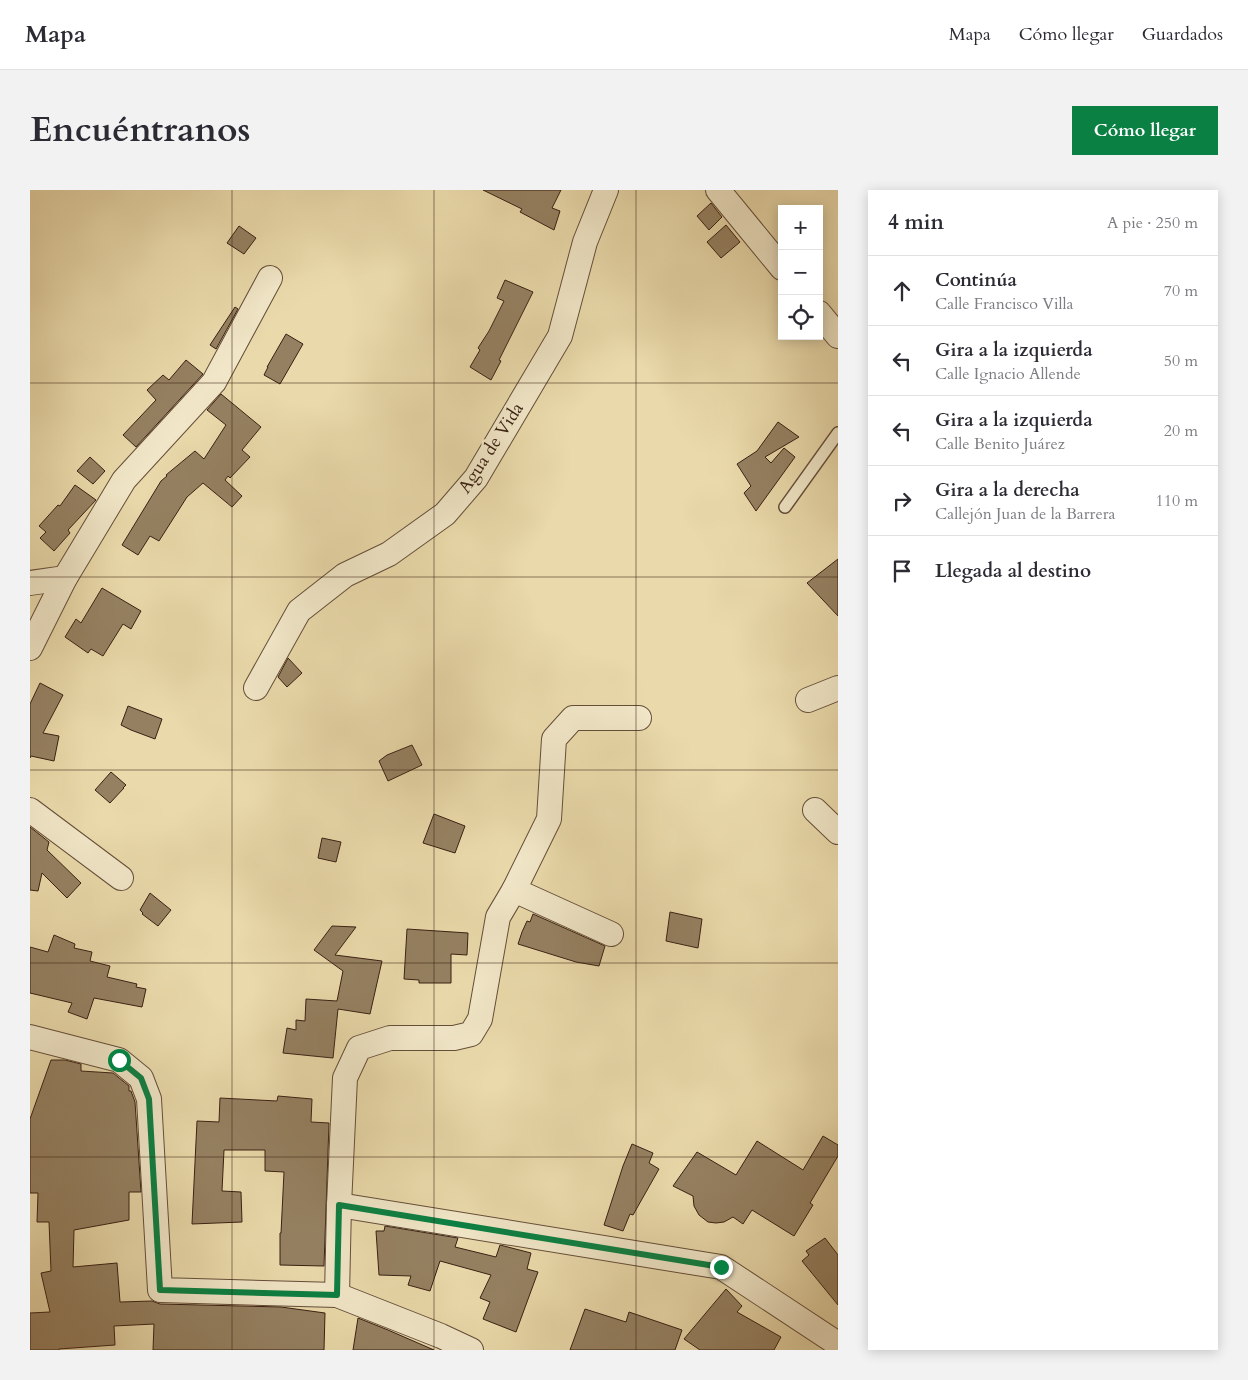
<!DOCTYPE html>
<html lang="es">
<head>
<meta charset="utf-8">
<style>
  body { margin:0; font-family:Cardo,serif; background:#f2f2f3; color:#2b2b33 }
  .controls { position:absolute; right:15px; top:15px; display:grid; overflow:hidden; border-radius:0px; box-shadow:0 2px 12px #0003 }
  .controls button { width:45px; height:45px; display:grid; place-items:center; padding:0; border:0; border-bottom:1px solid #e1e1e2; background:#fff; color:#2b2b33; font:25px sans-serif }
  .stop { position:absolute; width:15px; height:15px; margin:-11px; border:4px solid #0b8043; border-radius:50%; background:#fff }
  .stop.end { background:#0b8043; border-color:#fff; box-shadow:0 1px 5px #0008 }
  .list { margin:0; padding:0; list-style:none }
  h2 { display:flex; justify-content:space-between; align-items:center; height:65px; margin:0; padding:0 20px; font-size:21px }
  h2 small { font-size:16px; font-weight:400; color:#7c7c81 }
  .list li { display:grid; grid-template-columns:32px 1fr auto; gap:15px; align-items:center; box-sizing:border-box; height:70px; padding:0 20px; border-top:1px solid #e1e1e2 }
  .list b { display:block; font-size:19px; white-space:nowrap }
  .list p { margin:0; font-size:16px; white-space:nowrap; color:#7c7c81 }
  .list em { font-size:16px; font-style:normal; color:#7c7c81 }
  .icon { flex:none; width:28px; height:28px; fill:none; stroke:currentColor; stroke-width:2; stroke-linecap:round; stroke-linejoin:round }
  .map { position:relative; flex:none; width:808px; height:1160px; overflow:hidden; border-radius:0px }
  header { display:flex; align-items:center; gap:30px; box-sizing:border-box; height:70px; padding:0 25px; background:#fff; border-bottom:1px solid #e1e1e2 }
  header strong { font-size:24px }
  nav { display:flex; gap:28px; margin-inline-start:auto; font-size:18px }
  .intro { display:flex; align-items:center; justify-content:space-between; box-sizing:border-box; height:120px; padding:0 30px }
  h1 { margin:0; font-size:35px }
  .button { padding:12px 22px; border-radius:0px; background:#0b8043; color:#fff; font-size:18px; font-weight:700 }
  main { display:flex; gap:30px; padding:0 30px }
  aside { flex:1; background:#fff; border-radius:0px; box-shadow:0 2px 12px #0003 }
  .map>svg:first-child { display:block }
</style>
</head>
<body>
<header>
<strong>Mapa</strong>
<nav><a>Mapa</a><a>Cómo llegar</a><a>Guardados</a></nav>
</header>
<div class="intro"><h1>Encuéntranos</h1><a class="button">Cómo llegar</a></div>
<main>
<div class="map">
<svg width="808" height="1160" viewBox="0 0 808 1160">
  <rect width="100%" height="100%" fill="#eadaab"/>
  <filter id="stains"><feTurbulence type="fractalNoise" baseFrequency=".004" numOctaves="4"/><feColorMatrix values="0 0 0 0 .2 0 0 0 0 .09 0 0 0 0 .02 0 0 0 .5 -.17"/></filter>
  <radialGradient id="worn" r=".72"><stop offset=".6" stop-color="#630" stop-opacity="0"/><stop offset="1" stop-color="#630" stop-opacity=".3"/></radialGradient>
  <!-- building -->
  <g fill="#958162" stroke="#392013">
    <path d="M453 0H531L522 18 530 21 524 40 490 22 492 19Z"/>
    <path d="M681 13 692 27 679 40 667 26Z"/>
    <path d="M696 35 710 52 691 68 677 52Z"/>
    <path d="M209 36 226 48 214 64 197 53Z"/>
    <path d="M475 90 503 102 469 170 471 171 461 190 440 177 450 160 448 158 459 141 474 111 467 108Z"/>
    <path d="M205 117 208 119 186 159 180 155Z"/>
    <path d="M256 144 273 154 250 194 234 185 238 177H237Z"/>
    <path d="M156 170 173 184 106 257 93 245 126 210 117 200 133 185 139 190Z"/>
    <path d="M191 204 231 237 212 260 220 267 200 288 198 286 195 290 212 306 202 317 173 293 157 307 129 351 120 346 108 365 92 355 131 291 137 286 136 285 165 261 174 269 196 235 177 220Z"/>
    <path d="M748 232 769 247 735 267 741 273 754 258 765 267 726 321 714 303 721 296 707 274 727 261Z"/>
    <path d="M60 267 75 281 63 294 47 281Z"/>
    <path d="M45 295 66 310 38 340 40 343 24 361 10 348 16 342 9 336 28 315 30 316Z"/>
    <path d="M808 369V426L777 393Z"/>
    <path d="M72 398 111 421 101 439 93 434 73 466 61 459 58 463 35 447 46 429 51 433Z"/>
    <path d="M258 468 272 483 257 497 248 487Z"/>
    <path d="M10 493 33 505 13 543 29 546 24 571 1 566 0 568V514Z"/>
    <path d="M98 516 132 529 125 549 101 540 91 535Z"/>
    <path d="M382 555 392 575 358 591 349 571 357 565Z"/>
    <path d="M81 582 96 595 93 598H94L80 613 65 600Z"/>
    <path d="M404 624 435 636 425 663 393 653Z"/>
    <path d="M0 637 19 652 17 660 51 693 37 708 12 683 8 701 0 700Z"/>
    <path d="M292 648 311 652 306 672 288 668Z"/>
    <path d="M120 703 141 720 128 736 112 724 113 723 110 720Z"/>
    <path d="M640 722 672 729 668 758 636 751Z"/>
    <path d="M503 724 575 756 569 776 546 772 488 754 492 742 497 731 500 732Z"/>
    <path d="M302 736 326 737 305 765 352 771 340 824 308 819 303 868 253 863 257 838 266 840V830L275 831 276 809 307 811 313 781 284 760Z"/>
    <path d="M377 739 438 743 437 765 421 764V793H389V790L374 789Z"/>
    <path d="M24 745 45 754 44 758 62 762 60 771 80 776 77 787 107 794 106 797 116 799 112 817 64 808 57 829 38 822 42 813 0 803V757L18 762Z"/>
    <path d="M21 870H35L51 874V881L83 883 99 896V901H101L105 912 111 1002H99V1030L44 1040 43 1077 87 1073 90 1112 122 1111 130 1114 251 1117 295 1123 294 1160H123L124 1134 84 1136 85 1155 29 1159V1160H0V1123L20 1122 11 1083 21 1081 19 1032H7L8 1003H0V929Z"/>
    <path d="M248 906 282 909 281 932 299 933 294 1076 250 1075V1043H251L254 982 235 981V960H194L192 1001 211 1002 212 1032 162 1034 167 931 189 932 190 908 247 911Z"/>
    <path d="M793 946 808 955V966L780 1013 783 1015 764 1046 722 1020 713 1034 703 1027 694 1032 686 1033 678 1032 669 1025 664 1016 663 1006 643 996 667 962 706 985 727 951 773 980Z"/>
    <path d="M602 954 623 963 619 973 629 979 603 1025 600 1024 593 1041 574 1035 593 976Z"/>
    <path d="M355 1036 428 1048 425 1057 466 1067 470 1055 501 1063 497 1079 508 1082 486 1142 453 1129 460 1112 450 1108 461 1085 410 1071 400 1101 378 1095 381 1086 349 1085 346 1041H354Z"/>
    <path d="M795 1048 808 1065V1115L772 1071 779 1065 776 1061Z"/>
    <path d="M696 1099 712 1116 707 1122 751 1147 744 1160H670L654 1149Z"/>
    <path d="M555 1119 596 1132 599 1122 652 1140 645 1160H540Z"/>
    <path d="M328 1128 358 1140 404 1160H323Z"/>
  </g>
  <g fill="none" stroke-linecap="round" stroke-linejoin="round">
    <!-- lane casing -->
    <g stroke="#654e39" stroke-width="14">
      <path id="lane" d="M755 317 808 243"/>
    </g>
    <!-- street casing -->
    <g stroke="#654e39" stroke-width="26">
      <g id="street">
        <path d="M688 0 752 78"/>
        <path d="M789 123 808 146"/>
        <path d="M0 393 35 388"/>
        <path d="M0 458 35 388 94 290 184 192 240 88"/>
        <path d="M226 498 269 421 315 385 359 364 415 324 446 288 530 146 555 52 576 0"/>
        <path d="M778 510 808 498"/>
        <path d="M0 620 91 688"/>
        <path d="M785 620 808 642"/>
        <path d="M484 700 581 744"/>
        <path d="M0 847 89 870 111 888 119 909 130 1100 307 1105 411 1146 441 1160"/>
        <path d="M309 1015 691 1077 808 1154"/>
        <path d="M307 1105 309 1015 315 888 329 858 360 848H424L441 844 450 829 468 727 484 700 519 629 524 549 543 528H609"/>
      </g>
    </g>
    <!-- lane -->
    <use href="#lane" stroke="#f1e7c8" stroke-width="11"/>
    <!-- street -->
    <use href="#street" stroke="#f1e7c8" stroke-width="24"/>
  </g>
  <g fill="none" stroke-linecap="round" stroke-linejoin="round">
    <!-- route -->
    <path stroke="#0b8043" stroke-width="6" d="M89 870 111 888 119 909 130 1100 307 1105 309 1015 691 1077"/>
  </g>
  <!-- grid -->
  <path fill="none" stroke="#392013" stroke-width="1" stroke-opacity="0.55" d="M202 0V1160M404 0V1160M606 0V1160M0 193H808M0 387H808M0 580H808M0 773H808M0 967H808"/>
  <g text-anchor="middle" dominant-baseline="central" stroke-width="5" stroke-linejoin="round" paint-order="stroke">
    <!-- street labels -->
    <g font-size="18" fill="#392013" stroke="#f1e7c8">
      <text transform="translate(461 258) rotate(-57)">Agua de Vida</text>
    </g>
  </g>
  <rect width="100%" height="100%" filter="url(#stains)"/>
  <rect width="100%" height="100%" fill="url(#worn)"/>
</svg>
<div class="controls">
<button>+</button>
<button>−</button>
<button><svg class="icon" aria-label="locate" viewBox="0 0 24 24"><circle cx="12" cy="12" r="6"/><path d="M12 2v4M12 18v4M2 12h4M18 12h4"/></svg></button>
</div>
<div class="stop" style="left:89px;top:870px"></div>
<div class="stop end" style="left:691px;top:1077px"></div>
</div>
<aside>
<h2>4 min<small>A pie · 250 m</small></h2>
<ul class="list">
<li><svg class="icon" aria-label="ahead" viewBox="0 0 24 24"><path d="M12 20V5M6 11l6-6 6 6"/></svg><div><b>Continúa</b><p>Calle Francisco Villa</p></div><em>70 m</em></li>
<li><svg class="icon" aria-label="left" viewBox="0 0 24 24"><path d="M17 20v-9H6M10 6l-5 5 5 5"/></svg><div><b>Gira a la izquierda</b><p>Calle Ignacio Allende</p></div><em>50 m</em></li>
<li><svg class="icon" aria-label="left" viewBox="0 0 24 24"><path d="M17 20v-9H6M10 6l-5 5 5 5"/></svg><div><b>Gira a la izquierda</b><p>Calle Benito Juárez</p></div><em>20 m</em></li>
<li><svg class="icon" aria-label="right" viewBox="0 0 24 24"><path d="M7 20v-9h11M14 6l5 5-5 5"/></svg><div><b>Gira a la derecha</b><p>Callejón Juan de la Barrera</p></div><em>110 m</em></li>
<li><svg class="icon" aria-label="arrive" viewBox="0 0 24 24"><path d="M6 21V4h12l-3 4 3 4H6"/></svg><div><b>Llegada al destino</b></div></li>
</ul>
</aside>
</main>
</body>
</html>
